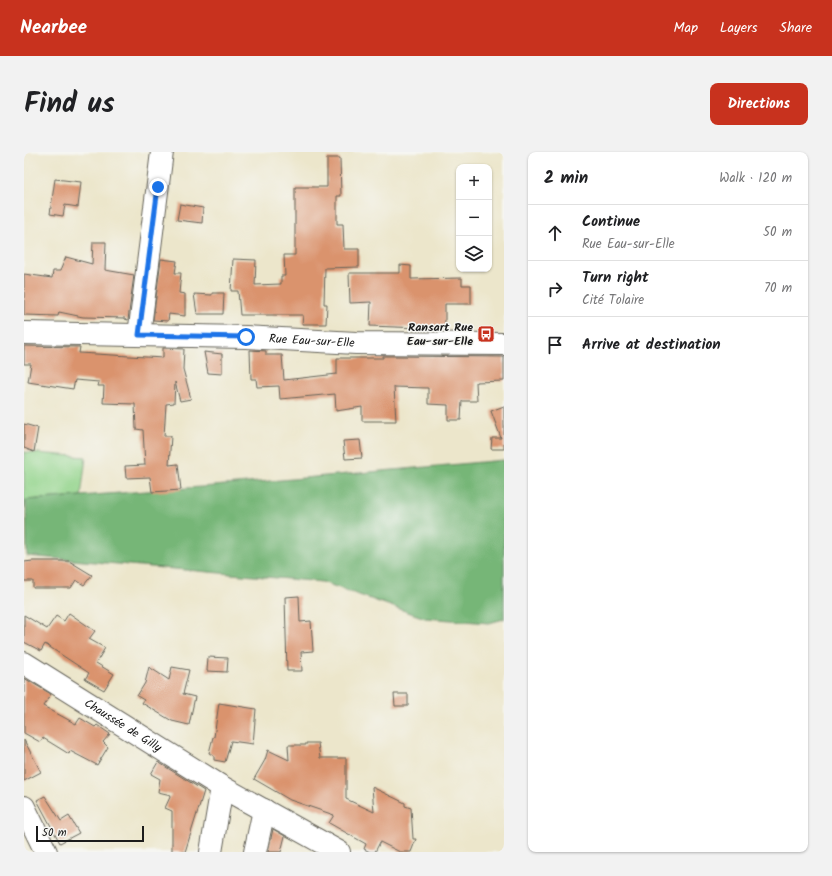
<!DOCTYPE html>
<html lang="en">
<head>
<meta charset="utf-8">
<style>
  body { margin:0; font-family:Kalam,sans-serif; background:#f2f2f2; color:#202124 }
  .controls { position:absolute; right:12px; top:12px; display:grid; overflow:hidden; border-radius:8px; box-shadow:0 1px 3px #0004 }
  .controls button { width:36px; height:36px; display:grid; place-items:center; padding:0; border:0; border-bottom:1px solid #e0e0e0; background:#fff; color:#202124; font:20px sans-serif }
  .scale { position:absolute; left:12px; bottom:10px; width:108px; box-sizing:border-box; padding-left:4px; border:2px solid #1c1c1c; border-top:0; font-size:11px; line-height:14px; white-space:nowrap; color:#1c1c1c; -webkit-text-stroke:3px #f6f6f2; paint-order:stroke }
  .stop { position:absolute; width:12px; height:12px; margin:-9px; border:3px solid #1a73e8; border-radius:50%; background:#fff }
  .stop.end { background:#1a73e8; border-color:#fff; box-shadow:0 1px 4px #0008 }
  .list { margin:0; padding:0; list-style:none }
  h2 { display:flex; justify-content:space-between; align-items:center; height:52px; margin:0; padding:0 16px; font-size:17px }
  h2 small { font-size:13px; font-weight:400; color:#757577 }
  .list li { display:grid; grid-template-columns:26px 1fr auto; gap:12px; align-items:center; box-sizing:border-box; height:56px; padding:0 16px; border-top:1px solid #e0e0e0 }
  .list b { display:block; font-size:15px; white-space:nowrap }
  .list p { margin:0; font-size:13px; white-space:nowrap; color:#757577 }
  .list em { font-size:13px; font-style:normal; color:#757577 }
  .icon { flex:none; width:22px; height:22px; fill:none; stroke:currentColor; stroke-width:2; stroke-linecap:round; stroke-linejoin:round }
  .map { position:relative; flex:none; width:480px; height:700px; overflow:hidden; border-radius:8px }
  header { display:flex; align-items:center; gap:24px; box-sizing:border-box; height:56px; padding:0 20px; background:#c8321e; color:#fff }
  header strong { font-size:19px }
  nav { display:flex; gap:22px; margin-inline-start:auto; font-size:14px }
  .intro { display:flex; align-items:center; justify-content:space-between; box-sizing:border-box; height:96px; padding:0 24px }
  h1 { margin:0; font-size:28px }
  .button { padding:10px 18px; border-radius:8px; background:#c8321e; color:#fff; font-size:14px; font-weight:700 }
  main { display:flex; gap:24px; padding:0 24px }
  aside { flex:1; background:#fff; border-radius:8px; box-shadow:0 1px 3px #0004 }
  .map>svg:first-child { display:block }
</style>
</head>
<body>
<header>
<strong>Nearbee</strong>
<nav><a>Map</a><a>Layers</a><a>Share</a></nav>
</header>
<div class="intro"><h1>Find us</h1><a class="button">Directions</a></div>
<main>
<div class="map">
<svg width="480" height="700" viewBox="0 0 480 700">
  <rect width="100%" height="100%" fill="#f6f6f2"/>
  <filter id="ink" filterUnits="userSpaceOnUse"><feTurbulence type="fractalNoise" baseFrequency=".025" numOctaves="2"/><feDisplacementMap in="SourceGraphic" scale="8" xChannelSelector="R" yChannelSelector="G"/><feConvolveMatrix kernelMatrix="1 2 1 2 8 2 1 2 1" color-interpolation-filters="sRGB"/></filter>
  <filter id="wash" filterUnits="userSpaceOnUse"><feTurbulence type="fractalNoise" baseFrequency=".012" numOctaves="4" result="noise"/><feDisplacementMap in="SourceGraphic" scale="16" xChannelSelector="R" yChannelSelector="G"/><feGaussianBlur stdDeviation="0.9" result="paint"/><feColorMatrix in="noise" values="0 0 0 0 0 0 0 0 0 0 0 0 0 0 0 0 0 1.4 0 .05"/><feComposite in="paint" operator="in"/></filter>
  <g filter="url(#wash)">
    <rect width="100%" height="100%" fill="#ece6cb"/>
    <!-- green -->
    <path fill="#93d48b" stroke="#587854" d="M0 300 62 305 57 344 2 348 0 356Z"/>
    <!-- forest -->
    <path fill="#76b677" stroke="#49694a" d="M480 308V467L465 471 401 466 298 430 3 404 2 348 190 334Z"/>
    <g id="blocks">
      <!-- building -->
      <g fill="#da936d">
        <path d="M303 6H316L317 44H313V72H319L320 97H335V115L301 116 300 152H303L302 172H278L279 163H216L214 139H207L209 107 232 108 231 133 257 132V124H261L260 103H271V35H303Z"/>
        <path d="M31 27 57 30 54 55 41 53 39 64 26 62Z"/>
        <path d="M156 52 179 56 178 71 153 68Z"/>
        <path d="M69 90H82L81 118 110 123 104 168 101 167V166L59 165 35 160 34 164 0 163V122L28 126 29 119H36L42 105 68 112Z"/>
        <path d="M137 107 153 109 151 121H157L155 141 161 142V164L145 162 144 169 129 168Z"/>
        <path d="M376 113 387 114V127L438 126V133H447V152H421V177L346 174 347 150 326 151 325 121H376Z"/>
        <path d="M188 141H200L199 162H173L170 142 188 143Z"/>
        <path d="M0 194 56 195 55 201 139 206V196L160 197 159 217 167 247 156 249 151 230 150 251 142 252 140 284H147L145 313 154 312 157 338 128 340 126 325 102 326 101 314 121 313 119 278 112 277 111 252 79 251 80 234H74L75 230 51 228 49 237 4 230 7 212H0Z"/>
        <path d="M226 198 242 199V203H258L260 228 313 222V206H359V204H372L480 205V229L452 230 453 249H438L437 268H424V253L404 252V236L370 235 372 269H338V255L312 259 311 242 256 247 255 234 233 235 232 227H227Z"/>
        <path d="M180 200 198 202V222L184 221Z"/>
        <path d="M480 254V297H467L468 286H477L467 259Z"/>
        <path d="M0 272 14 276 10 300 0 296Z"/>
        <path d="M336 288 338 306 321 307 319 289Z"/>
        <path d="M9 409H45L68 423 60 433 52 428 47 436H9V429H0V410Z"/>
        <path d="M275 444 276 470 287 469 289 499 277 500 278 519H263L261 445Z"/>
        <path d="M45 461 71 479 65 487 81 496 72 511 90 522 80 538 61 527 65 521 21 492 17 499 0 490V463L23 477 32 464 40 469Z"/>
        <path d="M184 505 204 506 203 520 183 519Z"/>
        <path d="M125 515 145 528 148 515 165 518 159 542 171 545 165 573 148 569 118 551 120 548 113 544 121 531Z"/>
        <path d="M0 526 27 542 19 554 52 572 56 566 71 575 73 573 86 582 79 590 84 595 73 613 46 599 45 602 19 586 16 590 0 581Z"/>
        <path d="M370 542H384V554H371Z"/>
        <path d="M195 551 232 557 229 592 207 589 201 610 190 608V604L185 601 189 585H190Z"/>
        <path d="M0 588 17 620 0 629Z"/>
        <path d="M282 591H294L296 606H322V647L350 660 348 635 381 651V654L387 656 389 687H392L387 700H376L356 690 351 700H346L340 697 342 692 305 671 310 663 266 648 230 627 241 608 244 598 265 608 264 593H282Z"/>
        <path d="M134 610 180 639 161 700H148V659L141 656 147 643 134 640 136 627 127 622Z"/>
        <path d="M21 644 37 669 45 664 55 681 36 691 13 648Z"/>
        <path d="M249 677 261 684 257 700H244Z"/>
      </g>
    </g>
  </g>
  <g filter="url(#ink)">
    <use href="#blocks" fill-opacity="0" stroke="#656359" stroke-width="1"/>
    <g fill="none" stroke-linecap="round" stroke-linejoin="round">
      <!-- minor casing -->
      <g stroke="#656359" stroke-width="24">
        <g id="minor">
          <path id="s1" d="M0 181 222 185 332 191 480 192"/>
          <path d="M115 183 138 0"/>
          <path d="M0 655 22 700"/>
          <path d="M187 700 198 635"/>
          <path d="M231 700 240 658"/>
        </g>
      </g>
      <!-- major casing -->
      <g stroke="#656359" stroke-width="24">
        <g id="major">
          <path id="s2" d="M0 511 198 635 315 700"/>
        </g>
      </g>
      <!-- minor -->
      <use href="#minor" stroke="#fff" stroke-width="22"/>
      <!-- major -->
      <use href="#major" stroke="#fff" stroke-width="22"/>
    </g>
  </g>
  <g fill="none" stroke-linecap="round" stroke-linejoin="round" filter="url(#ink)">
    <!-- route -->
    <path stroke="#1a73e8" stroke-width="5" d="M134 35 115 183 222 185"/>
  </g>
  <!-- icons -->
  <defs>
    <g id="bus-square" transform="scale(0.9)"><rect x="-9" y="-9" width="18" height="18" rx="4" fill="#c8321e" stroke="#f6f6f2"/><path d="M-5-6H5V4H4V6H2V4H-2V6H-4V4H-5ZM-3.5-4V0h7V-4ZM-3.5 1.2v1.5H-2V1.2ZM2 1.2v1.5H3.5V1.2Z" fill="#fff"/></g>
  </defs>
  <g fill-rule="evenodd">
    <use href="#bus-square" x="462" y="182"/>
  </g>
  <g text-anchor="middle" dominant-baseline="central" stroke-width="3" stroke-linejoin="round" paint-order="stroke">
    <!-- poi labels -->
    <g font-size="12" font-weight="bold" fill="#1c1c1c" stroke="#f6f6f2" text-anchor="end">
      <text x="449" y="175">Ransart Rue<tspan x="449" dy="14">Eau-sur-Elle</tspan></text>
    </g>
    <!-- street labels -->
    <g font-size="12" fill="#1c1c1c" stroke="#f6f6f2">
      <text stroke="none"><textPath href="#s1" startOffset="288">Rue Eau-sur-Elle</textPath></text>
      <text stroke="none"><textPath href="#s2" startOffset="117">Chaussée de Gilly</textPath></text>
    </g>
  </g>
</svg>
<div class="controls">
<button>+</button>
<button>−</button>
<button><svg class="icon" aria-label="layers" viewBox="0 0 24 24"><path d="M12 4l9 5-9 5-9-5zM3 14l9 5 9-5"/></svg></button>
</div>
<div class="scale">50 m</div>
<div class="stop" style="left:222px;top:185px"></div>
<div class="stop end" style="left:134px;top:35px"></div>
</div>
<aside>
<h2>2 min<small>Walk · 120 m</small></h2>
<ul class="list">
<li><svg class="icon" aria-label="ahead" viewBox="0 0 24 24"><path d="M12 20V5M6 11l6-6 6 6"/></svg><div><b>Continue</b><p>Rue Eau-sur-Elle</p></div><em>50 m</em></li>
<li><svg class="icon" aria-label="right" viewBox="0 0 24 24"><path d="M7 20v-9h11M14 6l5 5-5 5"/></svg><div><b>Turn right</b><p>Cité Tolaire</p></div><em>70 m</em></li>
<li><svg class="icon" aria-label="arrive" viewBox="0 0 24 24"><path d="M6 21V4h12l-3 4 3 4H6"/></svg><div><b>Arrive at destination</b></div></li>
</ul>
</aside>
</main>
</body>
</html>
